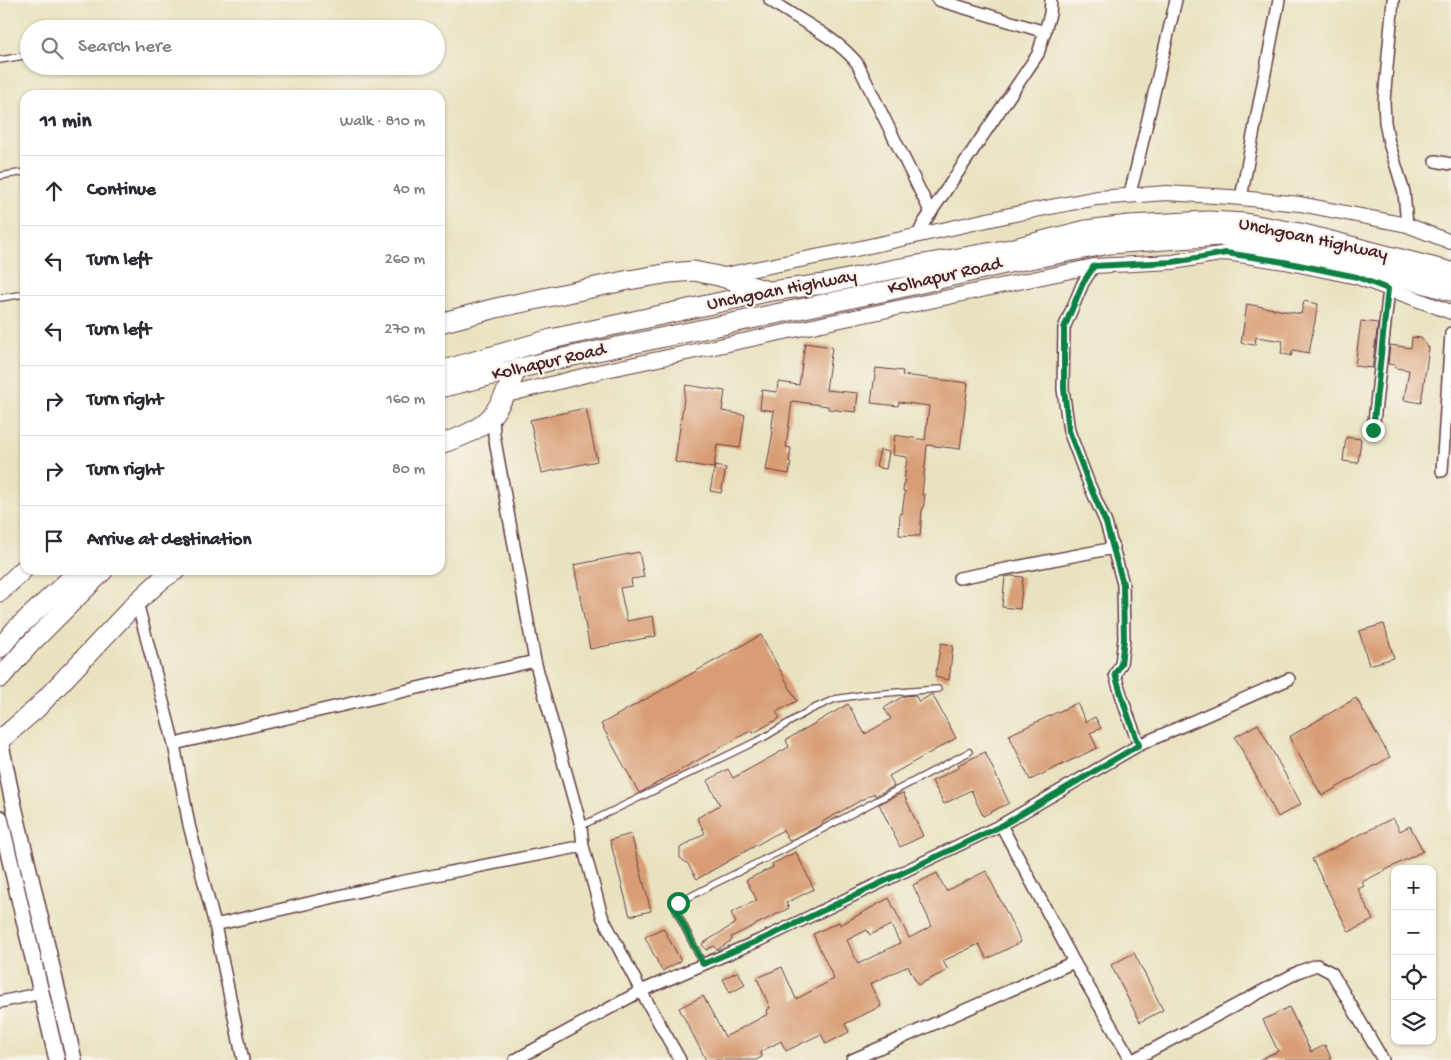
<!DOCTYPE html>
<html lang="en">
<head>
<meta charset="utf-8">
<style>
  body { margin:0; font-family:"Gochi Hand",sans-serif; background:#f2f2f3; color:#2b2b33 }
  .controls { position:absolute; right:15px; bottom:15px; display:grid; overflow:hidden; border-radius:10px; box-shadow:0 1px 4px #0004 }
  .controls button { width:45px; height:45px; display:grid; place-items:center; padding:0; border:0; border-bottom:1px solid #e1e1e2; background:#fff; color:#2b2b33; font:25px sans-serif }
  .stop { position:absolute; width:15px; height:15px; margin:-11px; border:4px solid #0b8043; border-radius:50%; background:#fff }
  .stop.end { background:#0b8043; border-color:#fff; box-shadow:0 1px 5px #0008 }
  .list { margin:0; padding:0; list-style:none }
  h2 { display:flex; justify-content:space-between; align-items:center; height:65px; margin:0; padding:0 20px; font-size:21px }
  h2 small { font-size:16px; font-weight:400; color:#7c7c81 }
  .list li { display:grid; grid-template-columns:32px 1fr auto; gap:15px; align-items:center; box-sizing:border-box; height:70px; padding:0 20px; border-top:1px solid #e1e1e2 }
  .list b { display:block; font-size:19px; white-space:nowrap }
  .list em { font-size:16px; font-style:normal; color:#7c7c81 }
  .icon { flex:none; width:28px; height:28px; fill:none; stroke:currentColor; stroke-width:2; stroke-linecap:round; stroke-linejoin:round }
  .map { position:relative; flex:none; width:1451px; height:1060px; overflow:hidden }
  .search { position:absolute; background:#fff; box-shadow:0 1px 4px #0004; left:20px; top:20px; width:425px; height:55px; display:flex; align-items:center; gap:12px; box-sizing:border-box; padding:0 18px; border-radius:28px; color:#7c7c81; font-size:19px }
  .panel { position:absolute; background:#fff; box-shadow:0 1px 4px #0004; left:20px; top:90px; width:425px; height:485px; border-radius:15px }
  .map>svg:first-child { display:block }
</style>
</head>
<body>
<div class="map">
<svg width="1451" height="1060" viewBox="0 0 1451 1060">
  <rect width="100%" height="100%" fill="#f7f3e8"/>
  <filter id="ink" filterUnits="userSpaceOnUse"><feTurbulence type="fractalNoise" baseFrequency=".02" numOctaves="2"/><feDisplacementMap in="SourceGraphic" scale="10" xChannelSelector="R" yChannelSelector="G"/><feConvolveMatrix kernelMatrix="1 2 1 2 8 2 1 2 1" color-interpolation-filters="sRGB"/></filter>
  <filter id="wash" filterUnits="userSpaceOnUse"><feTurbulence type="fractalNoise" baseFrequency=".0096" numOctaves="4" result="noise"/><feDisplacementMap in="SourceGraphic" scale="20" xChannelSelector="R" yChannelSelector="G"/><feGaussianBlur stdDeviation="1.12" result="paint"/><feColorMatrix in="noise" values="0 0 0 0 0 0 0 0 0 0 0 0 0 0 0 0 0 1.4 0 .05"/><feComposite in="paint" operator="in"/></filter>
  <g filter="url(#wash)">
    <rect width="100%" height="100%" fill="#e9e2c0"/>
    <g id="blocks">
      <!-- building -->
      <g fill="#d89d74" fill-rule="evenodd">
        <path d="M1304 301 1318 304 1309 353 1293 350 1291 356 1281 353 1283 341 1256 337 1255 345 1241 343 1247 304 1301 314Z"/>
        <path d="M1361 321 1378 323 1372 368 1355 366Z"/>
        <path d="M1412 337 1421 338 1429 348 1421 403 1404 400 1409 370 1395 368V365L1388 364 1390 345 1411 348Z"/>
        <path d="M805 343 832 347 826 390 858 393 856 412 828 409V406L792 401 786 447 791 448 789 462H791L789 474 766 470 773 432 771 431 774 411 760 409 762 390 777 392 778 382 799 385Z"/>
        <path d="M876 368 903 371 902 375 968 383 960 449 927 445 922 495H925L923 510H922L920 536 899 535 900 513 902 514 905 491H903L907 457 893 455 895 435 925 440 929 406 899 402 898 406 871 403Z"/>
        <path d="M686 385 725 391 722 411 745 415 740 448 717 445 714 468 675 462Z"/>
        <path d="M586 408 597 461 542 473 530 420Z"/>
        <path d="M1346 437 1361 439 1358 463 1343 461Z"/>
        <path d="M880 450 889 452 886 469 876 467Z"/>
        <path d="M715 466 726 468 721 493 710 491Z"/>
        <path d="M639 552 644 577 631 579 632 586 620 588 627 621 653 616 656 636 590 649 574 565Z"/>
        <path d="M1011 576 1023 577 1020 609 1002 607 1005 577Z"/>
        <path d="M1384 624 1394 658 1369 665 1359 631Z"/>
        <path d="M761 635 797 701 776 712 780 718 753 733 752 730 639 793 601 724Z"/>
        <path d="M941 643 953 645 949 680 935 677Z"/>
        <path d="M932 694 956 738 889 776 894 786 875 796 874 793 822 822 823 824 789 841 783 830 697 879 688 864 680 858V848L705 833 697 818 720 805 707 781 728 769 733 778 789 747 786 740 848 704 865 734 891 719 884 708 904 696 915 695 919 702Z"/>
        <path d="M1356 698 1390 757 1322 796 1289 737Z"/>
        <path d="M1077 703 1086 722 1095 717 1101 728 1090 733 1097 748 1030 780 1009 735Z"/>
        <path d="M1258 724 1301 804 1278 817 1235 737Z"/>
        <path d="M985 752 1009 803 983 816 971 790 944 804 932 781 960 767 958 765Z"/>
        <path d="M903 793 923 836 900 847 879 804Z"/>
        <path d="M1393 818 1400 831 1410 826 1423 851 1362 882 1364 886 1358 889 1373 920 1349 932 1312 859Z"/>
        <path d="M631 834 651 911 630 916 610 840Z"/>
        <path d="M796 852 814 889 786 903 789 908 731 937 732 940 717 950 714 946 706 950 702 944 736 923 731 913 757 900 746 880 773 867 772 864Z"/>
        <path d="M986 871 1021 942 987 959 979 944 943 961 948 970 918 985 908 966 870 984 881 1006 845 1024 849 1032 826 1044 821 1034 786 1051 781 1041 760 1052 762 1057 756 1060H706L679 1008 703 996 725 1037 768 1014 767 1010 770 1008 757 978 782 967 796 999 834 979 813 934 839 922 840 925 889 898 909 938 932 926 913 885 937 873 946 891ZM891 925 900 943 858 964 847 940 867 930 870 935Z"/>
        <path d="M663 928 681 961 662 971 645 937Z"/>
        <path d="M1134 953 1163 1010 1140 1022 1111 965Z"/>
        <path d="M738 971 745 985 730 993 723 979Z"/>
        <path d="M1289 1007 1311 1052 1325 1045 1332 1060H1259L1278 1051 1263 1020Z"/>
      </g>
    </g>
  </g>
  <g filter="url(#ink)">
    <use href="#blocks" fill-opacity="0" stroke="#623c41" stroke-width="1"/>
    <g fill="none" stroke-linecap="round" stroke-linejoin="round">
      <!-- service casing -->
      <g stroke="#623c41" stroke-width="8">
        <g id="service">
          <path d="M0 60 29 55"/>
          <path d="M0 176 25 172"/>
          <path d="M0 298 25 294"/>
          <path d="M581 826 763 738 810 710 835 699 861 695 938 689"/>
          <path d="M703 964 676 910 678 903 714 884 781 851 969 752"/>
        </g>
      </g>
      <!-- minor casing -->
      <g stroke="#623c41" stroke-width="14">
        <g id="minor">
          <path d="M770 0C799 21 834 35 857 63L931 213"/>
          <path d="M938 0 1045 32"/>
          <path d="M1393 0 1384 101 1385 122 1389 143 1404 192 1407 225"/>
          <path d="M1435 161 1451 164"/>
          <path d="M1129 196 1135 174 1176 0"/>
          <path d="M1241 198 1279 0"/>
          <path d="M918 235 923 224 1038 54 1050 14 1051 0"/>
          <path d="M1094 266 1083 283 1064 328 1063 389 1069 431 1089 484 1106 523 1123 584 1124 639 1121 664 1115 675 1126 710 1139 745"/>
          <path d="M493 415 494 435 535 661 581 826 583 846 602 916 641 991 680 1060"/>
          <path d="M1373 430 1389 289"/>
          <path d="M1442 471 1451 333"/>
          <path d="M959 578 1114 548"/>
          <path d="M137 602 174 744 189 825 215 925 243 1060"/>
          <path d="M174 744 535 661"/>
          <path d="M1001 825 1074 962 1131 1060"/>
          <path d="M215 925 390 884 583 846"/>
          <path d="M0 1002 42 993"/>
          <path d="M515 1060 641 991 765 938 1001 825 1139 745 1289 679"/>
          <path d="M852 1060 1074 962"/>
          <path d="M1133 1060 1300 971 1317 965 1332 973 1383 1060"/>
        </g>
      </g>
      <!-- tertiary casing -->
      <g stroke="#623c41" stroke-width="16">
        <g id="tertiary">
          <path d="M719 276 856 249 1010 215 1097 198 1167 193 1230 197 1300 204 1407 225 1451 242"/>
          <path d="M503 396 602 371 1094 266 1173 262 1226 253 1285 262 1357 277 1451 312"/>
        </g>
      </g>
      <!-- secondary casing -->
      <g stroke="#623c41" stroke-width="18">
        <g id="secondary">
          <path d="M0 740 12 798 74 1060"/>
          <path d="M0 818 57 1060"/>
        </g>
      </g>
      <!-- trunk casing -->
      <g stroke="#623c41" stroke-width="21">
        <g id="trunk">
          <path d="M440 323 496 308 629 280 670 273 694 271 718 276 768 291"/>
          <path d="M440 371 551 339 771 291 824 284 895 269 1010 249 1086 230 1129 225 1208 221 1245 223 1300 233 1451 272"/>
          <path d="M440 388 549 361 891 290 1009 263 1110 244 1220 236 1268 243 1317 256 1363 266 1451 291"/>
          <path d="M440 444C459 438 481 430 493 414 503 401 510 384 517 369"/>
          <path d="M0 592 25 568"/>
          <path d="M0 648 15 630 80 570"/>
          <path d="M0 678 31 643 104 570"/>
          <path d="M0 740 36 709 137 602 161 580 176 570"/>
        </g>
      </g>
      <!-- service -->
      <use href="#service" stroke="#fff" stroke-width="5.5"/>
      <!-- minor -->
      <use href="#minor" stroke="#fff" stroke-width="11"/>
      <!-- tertiary -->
      <use href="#tertiary" stroke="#fff" stroke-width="14"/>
      <!-- secondary -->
      <use href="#secondary" stroke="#fff" stroke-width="15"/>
      <!-- trunk -->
      <use href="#trunk" stroke="#fff" stroke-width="19"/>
    </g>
  </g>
  <g fill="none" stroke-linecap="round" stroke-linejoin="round" filter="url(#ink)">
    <!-- route -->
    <path stroke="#0b8043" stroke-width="6" d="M678 903 676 910 703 964 765 938 1001 826 1139 745 1126 710 1115 674 1121 664 1124 639 1123 584 1106 523 1089 484 1069 431 1064 389V328L1083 283 1094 266 1173 262 1226 253 1284 262 1357 277 1388 289 1373 430"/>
  </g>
  <g text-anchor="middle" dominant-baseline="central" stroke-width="4.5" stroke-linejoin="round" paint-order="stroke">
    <!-- street labels -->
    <g font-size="19" fill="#4a1f2b" stroke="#f7f3e8">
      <text transform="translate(1313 240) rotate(12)">Unchgoan Highway</text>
      <text transform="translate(945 277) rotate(-13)">Kolhapur Road</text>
      <text transform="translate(782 291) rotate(-11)">Unchgoan Highway</text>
      <text transform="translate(549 363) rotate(-13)">Kolhapur Road</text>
    </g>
  </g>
</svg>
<div class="controls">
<button>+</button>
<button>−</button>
<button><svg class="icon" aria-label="locate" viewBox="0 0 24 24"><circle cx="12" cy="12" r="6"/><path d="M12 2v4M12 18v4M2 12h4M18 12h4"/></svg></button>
<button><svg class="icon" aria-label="layers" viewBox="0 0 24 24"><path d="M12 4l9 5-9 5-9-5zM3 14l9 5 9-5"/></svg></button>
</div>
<div class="stop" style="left:678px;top:903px"></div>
<div class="stop end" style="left:1373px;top:430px"></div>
<div class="search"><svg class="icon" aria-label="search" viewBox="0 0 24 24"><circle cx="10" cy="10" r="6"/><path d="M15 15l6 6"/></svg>Search here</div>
<section class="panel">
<h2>11 min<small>Walk · 810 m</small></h2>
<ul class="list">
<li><svg class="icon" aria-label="ahead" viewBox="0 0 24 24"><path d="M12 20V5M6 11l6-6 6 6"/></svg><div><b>Continue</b></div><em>40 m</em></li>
<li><svg class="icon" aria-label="left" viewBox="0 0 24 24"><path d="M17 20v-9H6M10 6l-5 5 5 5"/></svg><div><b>Turn left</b></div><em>260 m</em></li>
<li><svg class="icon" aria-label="left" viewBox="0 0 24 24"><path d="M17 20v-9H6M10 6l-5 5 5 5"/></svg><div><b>Turn left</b></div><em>270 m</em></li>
<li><svg class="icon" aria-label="right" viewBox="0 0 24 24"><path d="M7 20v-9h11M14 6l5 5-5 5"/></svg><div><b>Turn right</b></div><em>160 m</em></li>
<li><svg class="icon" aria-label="right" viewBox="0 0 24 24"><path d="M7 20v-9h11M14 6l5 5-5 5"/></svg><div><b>Turn right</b></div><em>80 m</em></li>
<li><svg class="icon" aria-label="arrive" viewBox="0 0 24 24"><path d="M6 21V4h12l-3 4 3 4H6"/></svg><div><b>Arrive at destination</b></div></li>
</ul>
</section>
</div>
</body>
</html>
